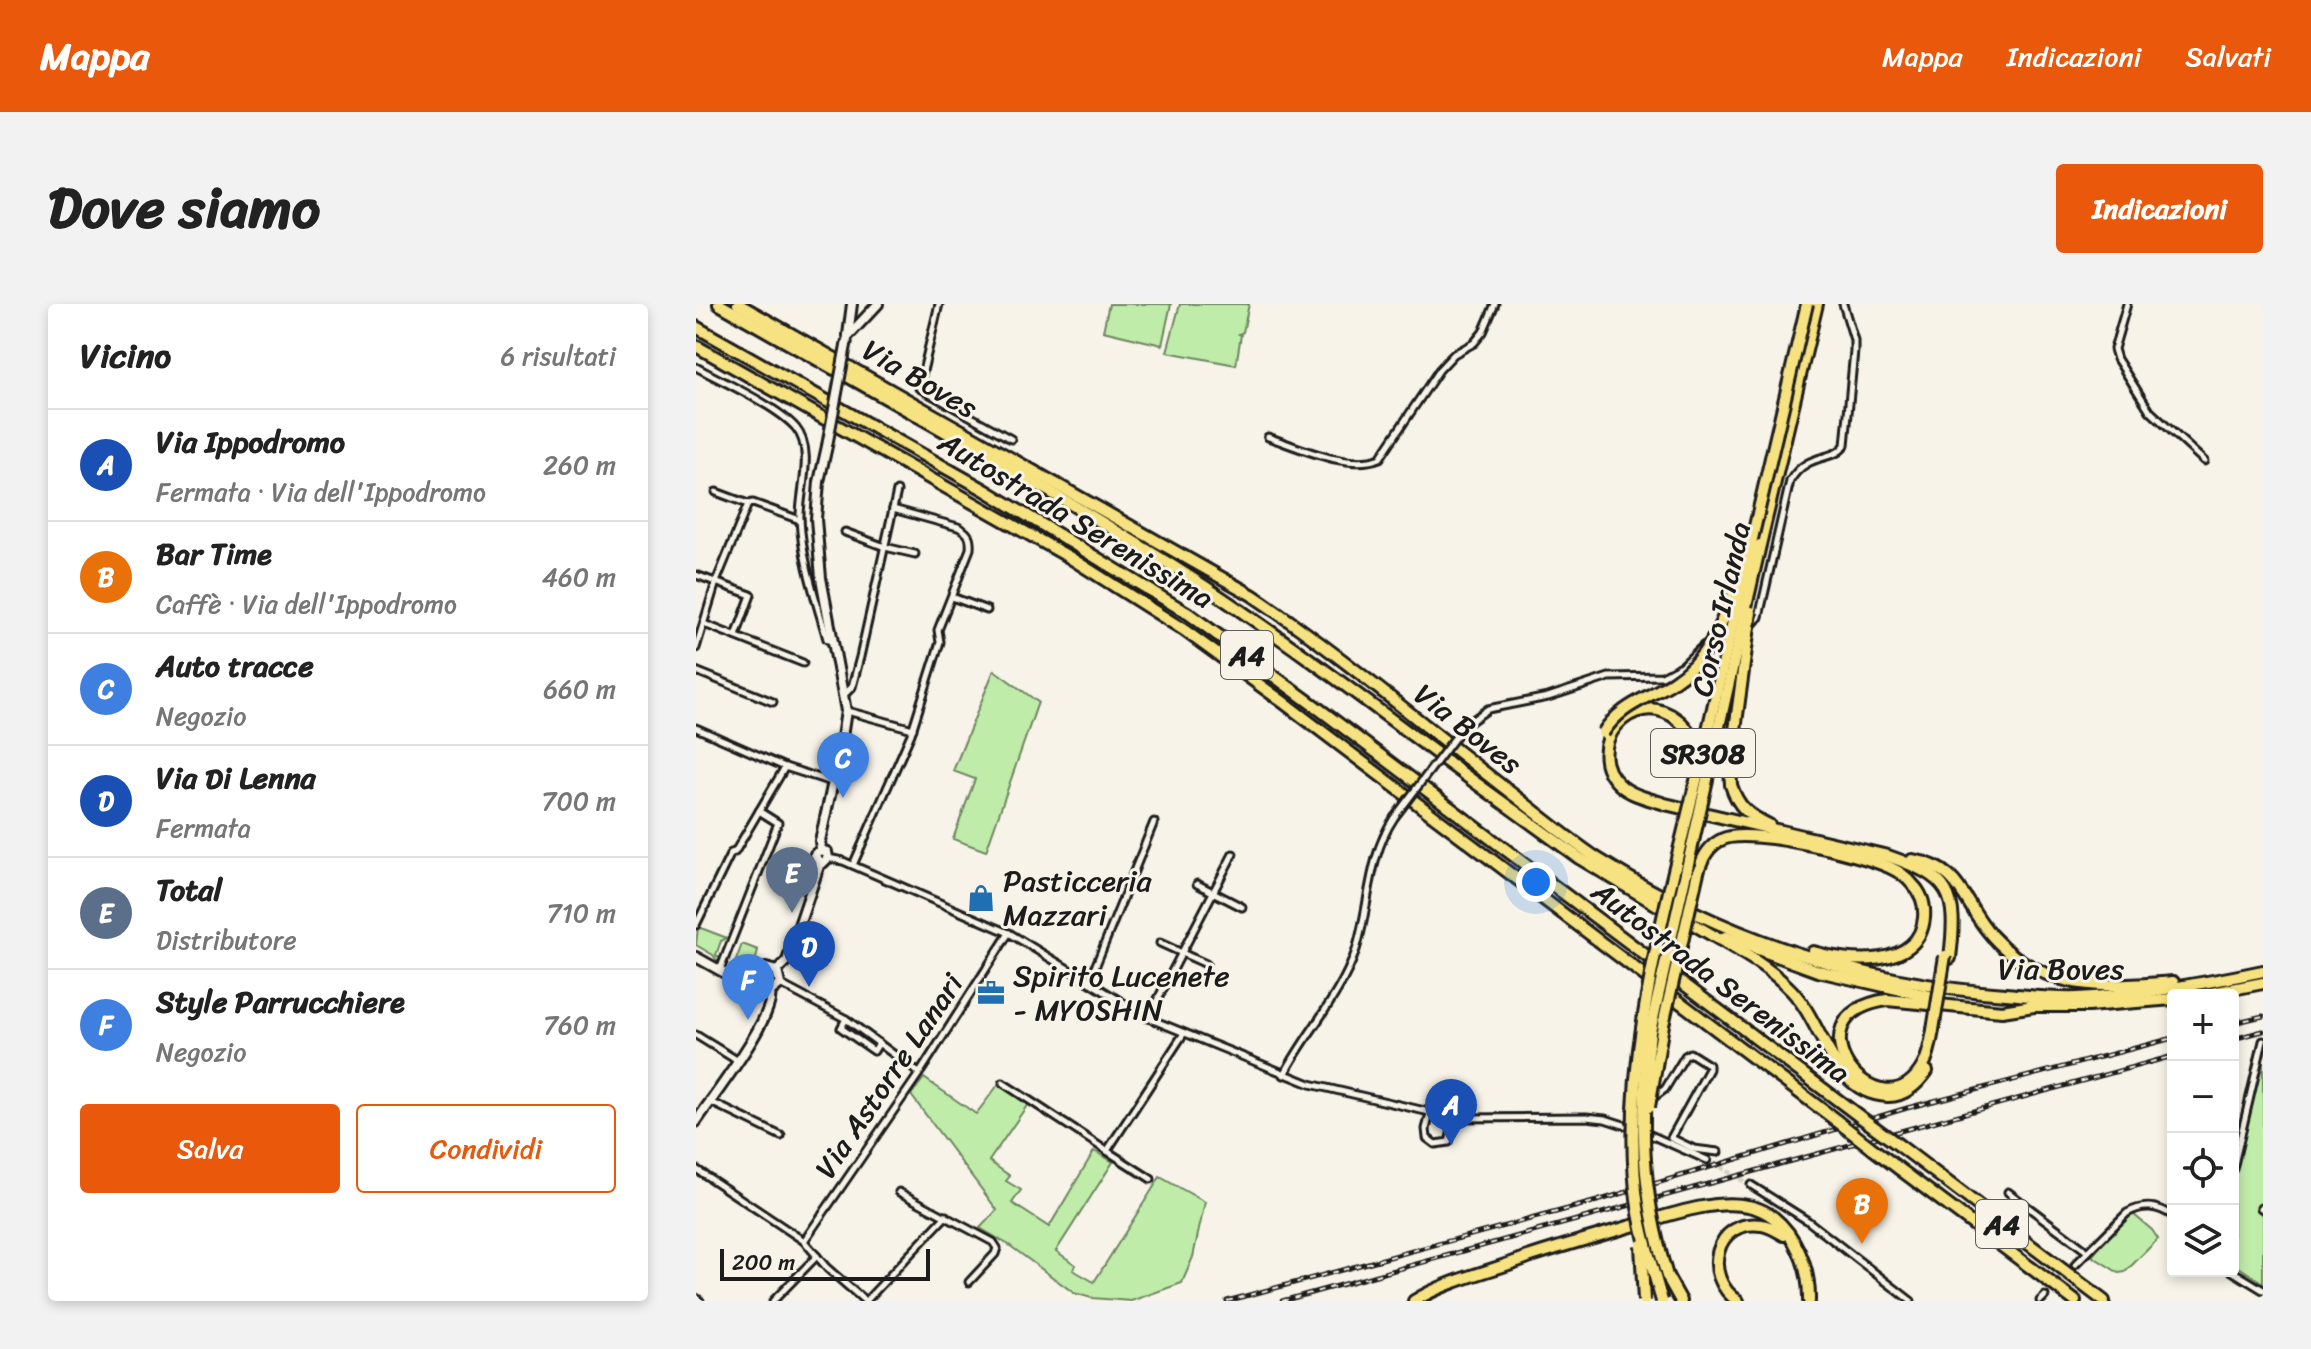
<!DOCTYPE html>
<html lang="it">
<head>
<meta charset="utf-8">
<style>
  body { margin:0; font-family:Sriracha,sans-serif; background:#f2f2f2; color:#222 }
  .controls { position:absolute; right:24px; bottom:24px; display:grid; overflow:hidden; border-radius:8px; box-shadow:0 4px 12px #0003 }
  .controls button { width:72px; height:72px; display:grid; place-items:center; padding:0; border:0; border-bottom:2px solid #e0e0e0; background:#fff; color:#222; font:40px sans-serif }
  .scale { position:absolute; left:24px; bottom:20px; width:210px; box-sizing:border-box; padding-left:8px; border:4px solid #1c1c1c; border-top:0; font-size:22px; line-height:28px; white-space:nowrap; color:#1c1c1c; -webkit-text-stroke:6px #f7f3e8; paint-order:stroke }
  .you { position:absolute; left:840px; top:578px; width:28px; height:28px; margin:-20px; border:6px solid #fff; border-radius:50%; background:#1a73e8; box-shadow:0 0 0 12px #1a73e833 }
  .badge { display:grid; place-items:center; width:52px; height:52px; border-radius:50%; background:#ea580c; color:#fff; font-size:26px; font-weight:700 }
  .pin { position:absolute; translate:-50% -66px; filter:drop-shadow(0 2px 4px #0008) }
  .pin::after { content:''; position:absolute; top:42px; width:28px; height:24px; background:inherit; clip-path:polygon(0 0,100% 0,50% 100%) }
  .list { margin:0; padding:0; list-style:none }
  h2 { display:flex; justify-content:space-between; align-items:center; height:104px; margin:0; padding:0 32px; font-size:34px }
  h2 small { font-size:26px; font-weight:400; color:#767676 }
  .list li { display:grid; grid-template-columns:52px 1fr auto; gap:24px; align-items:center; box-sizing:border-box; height:112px; padding:0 32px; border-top:2px solid #e0e0e0 }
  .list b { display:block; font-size:30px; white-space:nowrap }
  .list p { margin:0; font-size:26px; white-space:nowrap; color:#767676 }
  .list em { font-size:26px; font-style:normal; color:#767676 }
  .actions { display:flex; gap:16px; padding:24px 32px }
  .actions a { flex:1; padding:18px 0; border:2px solid #ea580c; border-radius:8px; text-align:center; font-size:28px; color:#ea580c }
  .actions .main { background:#ea580c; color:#fff }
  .icon { flex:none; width:44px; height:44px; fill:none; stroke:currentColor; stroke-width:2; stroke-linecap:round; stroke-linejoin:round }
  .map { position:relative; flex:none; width:1567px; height:997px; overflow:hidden; border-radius:8px }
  header { display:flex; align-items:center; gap:48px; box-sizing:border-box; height:112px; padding:0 40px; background:#ea580c; color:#fff }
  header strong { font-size:38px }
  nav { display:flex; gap:44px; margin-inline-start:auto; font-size:28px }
  .intro { display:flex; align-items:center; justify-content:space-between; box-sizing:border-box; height:192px; padding:0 48px }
  h1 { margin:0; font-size:56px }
  .button { padding:20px 36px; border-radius:8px; background:#ea580c; color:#fff; font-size:28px; font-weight:700 }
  main { display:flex; gap:48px; padding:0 48px }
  aside { flex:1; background:#fff; border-radius:8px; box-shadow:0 4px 12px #0003 }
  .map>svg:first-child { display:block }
</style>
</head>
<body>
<header>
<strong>Mappa</strong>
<nav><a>Mappa</a><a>Indicazioni</a><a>Salvati</a></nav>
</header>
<div class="intro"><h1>Dove siamo</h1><a class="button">Indicazioni</a></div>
<main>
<aside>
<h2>Vicino<small>6 risultati</small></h2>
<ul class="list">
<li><span class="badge" style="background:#1a4fb4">A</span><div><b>Via Ippodromo</b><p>Fermata · Via dell'Ippodromo</p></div><em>260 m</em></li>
<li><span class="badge" style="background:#e8710a">B</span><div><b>Bar Time</b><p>Caffè · Via dell'Ippodromo</p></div><em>460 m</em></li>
<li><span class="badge" style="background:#3f7fe0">C</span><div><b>Auto tracce</b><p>Negozio</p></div><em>660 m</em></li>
<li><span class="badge" style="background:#1a4fb4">D</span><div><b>Via Di Lenna</b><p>Fermata</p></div><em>700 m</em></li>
<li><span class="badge" style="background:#5c6f8a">E</span><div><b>Total</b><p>Distributore</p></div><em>710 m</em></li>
<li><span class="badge" style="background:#3f7fe0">F</span><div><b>Style Parrucchiere</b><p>Negozio</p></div><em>760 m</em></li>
</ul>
<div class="actions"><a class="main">Salva</a><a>Condividi</a></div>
</aside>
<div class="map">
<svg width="1567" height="997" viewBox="0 0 1567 997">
  <rect width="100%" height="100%" fill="#f7f3e8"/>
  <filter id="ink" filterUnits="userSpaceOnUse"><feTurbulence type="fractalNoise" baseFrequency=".0125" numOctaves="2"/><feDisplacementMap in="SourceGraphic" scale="16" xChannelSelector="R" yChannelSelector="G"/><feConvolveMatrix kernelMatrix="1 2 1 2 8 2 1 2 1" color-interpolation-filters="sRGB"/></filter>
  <g filter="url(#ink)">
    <!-- green -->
    <g fill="#c0eca9" stroke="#6e8462" stroke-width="2">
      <path d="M413 0H475L466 41 407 27Z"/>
      <path d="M484 0H553L547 28 543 30 545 31 540 61 471 48Z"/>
      <path d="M298 366 342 398 290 547 257 535 279 475 257 467Z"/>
      <path d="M2 623 31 634 25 637 20 651 24 655 22 658 17 651 0 641Z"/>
      <path d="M46 640 62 646 58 665 50 671 44 670 38 662Z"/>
      <path d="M1567 755V979L1537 959V871Z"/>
      <path d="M228 774 280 810 302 781 332 800 293 857 314 872 310 877 325 886 316 899 353 923 398 847 417 858 360 947 380 961 377 966 398 978 464 873 509 898 497 953 486 979 435 997 396 994 378 989 313 941 284 924 301 906 215 791Z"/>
      <path d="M1437 910 1456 926 1462 935 1429 968 1423 969 1396 952 1420 924Z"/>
    </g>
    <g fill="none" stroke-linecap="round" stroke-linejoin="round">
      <!-- street-tunnel -->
      <g stroke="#d6d3c9" stroke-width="5" stroke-dasharray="5 2.5" stroke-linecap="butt">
        <path d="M1011 856 1055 881"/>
        <path d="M1349 992 1379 961"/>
      </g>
      <!-- street casing -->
      <g stroke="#1c1c1c" stroke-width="11">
        <g id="street">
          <path d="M243 0 223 84 315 135"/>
          <path d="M1431 0 1418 45 1421 55 1454 107 1508 157"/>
          <path d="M0 63C27 78 81 102 100 124 119 147 103 188 104 215 106 256 120 296 131 335L136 338"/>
          <path d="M572 133C602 143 653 167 684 154L743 66 758 50 778 39 787 28 799 0"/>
          <path d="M20 188 52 200"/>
          <path d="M149 228 189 243 219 250"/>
          <path d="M0 271 55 291 40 332"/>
          <path d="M256 293 291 306"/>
          <path d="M8 320 107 359"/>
          <path d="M1053 324 1063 313 1094 177C1111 147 1139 158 1149 141L1158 47V36L1147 0"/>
          <path d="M0 344 20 278 52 200 57 199 104 216"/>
          <path d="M0 367 77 398"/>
          <path d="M148 391 156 383 164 353 201 187"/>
          <path d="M151 407 217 425"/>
          <path d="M767 423 792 405 852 393 913 373 966 372 987 361 1008 341"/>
          <path d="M0 424 89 463 136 478"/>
          <path d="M132 554 147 557 313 629 452 714 614 780 759 814 890 813 909 815 937 824"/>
          <path d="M157 561 215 430 244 338 242 326 274 245C275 233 273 229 262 223L197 205"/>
          <path d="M501 580 546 603"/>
          <path d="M0 621 35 549 39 548 89 463"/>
          <path d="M464 639 510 660"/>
          <path d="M24 666 82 519 63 507"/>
          <path d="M393 678 458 518"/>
          <path d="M84 680 150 715 223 769"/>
          <path d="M452 714 537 550"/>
          <path d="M150 715 145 724 178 747 183 739"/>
          <path d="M0 731 42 757"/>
          <path d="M588 771C609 730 644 693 659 649 674 605 671 554 698 514"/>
          <path d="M307 779 411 847 488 729"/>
          <path d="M957 794 969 785 989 752 994 749 1013 761V765L975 834 998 845 1022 848"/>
          <path d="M15 798 85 832"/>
          <path d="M734 810 730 825 731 834 739 840 753 838 759 814"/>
          <path d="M950 829 1011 856"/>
          <path d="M411 847 455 875"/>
          <path d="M0 865 108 937 131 964 169 997"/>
          <path d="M1537 865 1567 737"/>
          <path d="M1055 881 1112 917 1215 997"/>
          <path d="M203 888 297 938 301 944 299 950 273 978"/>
          <path d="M1312 888 1392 948"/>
          <path d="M1565 904 1567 905"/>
          <path d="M108 937 225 767 313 629"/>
          <path d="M1379 961 1431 909C1447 900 1461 901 1477 912"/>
          <path d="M1536 967 1567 986"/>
          <path d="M0 994 4 997"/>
          <path d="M77 997 121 952"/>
          <path d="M170 997 250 912"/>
          <path d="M1344 997 1349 992"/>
        </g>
      </g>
      <!-- secondary casing -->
      <g stroke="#1c1c1c" stroke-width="14">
        <g id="secondary">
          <path d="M152 31 156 0"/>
          <path d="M152 32 182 0"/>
          <path d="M124 559 119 550 125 546 124 537 144 446 150 407 125 274 120 215 123 178 131 142"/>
          <path d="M0 653 43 677 74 688"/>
          <path d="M81 667 91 657 124 559H127L132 554 131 548 125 546"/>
          <path d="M61 675 64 668 70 664 81 667"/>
          <path d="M74 688 84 680 81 667"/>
          <path d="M0 818C15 795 81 711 74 688"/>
        </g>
      </g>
      <!-- highway casing -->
      <g stroke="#1c1c1c" stroke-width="16">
        <g id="highway">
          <path d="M23 0 138 65"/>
          <path d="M42 0 556 291C647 352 729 423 815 489 844 511 872 535 902 555 1024 633 1165 680 1310 690 1334 692 1358 695 1382 694 1445 691 1506 680 1567 667"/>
          <path d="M0 23 289 186 493 310 623 405 1163 812"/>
          <path d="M0 42 373 253 488 326 587 398 1141 817"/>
          <path d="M151 72C271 140 392 207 508 282 588 335 664 392 740 449"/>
          <path d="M1064 241 1121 0"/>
          <path d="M747 455 883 554 963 602"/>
          <path d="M1000 465C1001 447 997 428 982 416 937 380 883 444 924 481 936 492 954 495 969 500L1192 552C1255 574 1262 588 1254 654"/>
          <path d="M1035 481C1042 503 1052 511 1073 521"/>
          <path d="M1216 556C1267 564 1266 599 1296 632 1347 688 1408 684 1477 678"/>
          <path d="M1002 568C1006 554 1013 541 1027 535 1053 523 1165 550 1193 563 1202 567 1211 573 1217 581 1226 590 1229 602 1228 614 1223 665 1152 659 1117 648"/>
          <path d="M994 618C1028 639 1069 658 1096 687 1128 721 1136 789 1191 792 1208 793 1222 780 1231 767"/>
          <path d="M1029 633 1122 667 1237 693"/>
          <path d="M1506 691 1567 679"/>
          <path d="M1333 702H1392L1477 695"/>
          <path d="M1237 726C1235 738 1233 751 1227 762 1185 837 1085 712 1191 696L1306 707 1338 702"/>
          <path d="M1204 842 1408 997"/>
          <path d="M1177 845 1379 997"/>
          <path d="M971 972 985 997"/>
          <path d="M718 997C754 975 794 968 832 953 865 942 898 933 932 923 965 914 1017 894 1052 902 1093 910 1114 959 1113 997"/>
          <path d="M1042 997C1005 972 1019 914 1066 921 1074 922 1081 927 1088 931"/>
        </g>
      </g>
      <!-- street -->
      <use href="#street" stroke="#f7f3e8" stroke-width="5"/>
      <!-- secondary -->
      <use href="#secondary" stroke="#f7f3e8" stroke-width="8"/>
      <!-- highway -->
      <use href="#highway" stroke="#f7e281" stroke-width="10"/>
      <!-- rail casing -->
      <g stroke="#1c1c1c" stroke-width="5">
        <g id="rail">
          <path d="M1537 719 1567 712"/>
          <path d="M1537 735 1567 727"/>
          <path d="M531 997 901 897 1211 804 1477 734"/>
          <path d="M586 997 1477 752"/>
        </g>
      </g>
      <!-- rail -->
      <use href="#rail" stroke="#f7f3e8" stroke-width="2" stroke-dasharray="6" stroke-linecap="butt"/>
      <!-- street-bridge casing -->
      <g stroke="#1c1c1c" stroke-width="11" stroke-linecap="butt">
        <path id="street-bridge" d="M698 514 767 423"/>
      </g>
      <!-- secondary-bridge casing -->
      <g stroke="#1c1c1c" stroke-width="14" stroke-linecap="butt">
        <path id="secondary-bridge" d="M131 142 151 36"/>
      </g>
      <!-- highway-bridge casing -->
      <g stroke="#1c1c1c" stroke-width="16" stroke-linecap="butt">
        <g id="highway-bridge">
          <path d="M907 429C924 401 951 395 977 378 1010 357 1023 325 1037 291"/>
          <path d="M1035 481 1034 463 1055 308"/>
          <path d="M1237 726 1249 652"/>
          <path d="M953 803 967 721 1002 568"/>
          <path d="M1163 812 1204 842"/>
          <path d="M1141 817 1177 845"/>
          <path d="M945 941 948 997"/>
          <path d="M971 972C944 884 944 818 954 728L1064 241"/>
          <path d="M966 997C957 966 947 935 942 903 921 755 975 588 1008 443 1042 295 1076 148 1111 0"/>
        </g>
      </g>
      <!-- street-bridge -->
      <use href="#street-bridge" stroke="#f7f3e8" stroke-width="5"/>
      <!-- secondary-bridge -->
      <use href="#secondary-bridge" stroke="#f7f3e8" stroke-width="8"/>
      <!-- highway-bridge -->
      <use href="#highway-bridge" stroke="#f7e281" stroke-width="10"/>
    </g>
  </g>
  <!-- icons -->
  <defs>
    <g id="shop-bare" transform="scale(2.16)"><path d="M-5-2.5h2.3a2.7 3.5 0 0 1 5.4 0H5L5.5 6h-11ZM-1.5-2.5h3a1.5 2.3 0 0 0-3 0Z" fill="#1f6fb2" stroke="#f7f3e8" stroke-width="2.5" paint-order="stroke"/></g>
    <g id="office-bare" transform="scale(2.16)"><path d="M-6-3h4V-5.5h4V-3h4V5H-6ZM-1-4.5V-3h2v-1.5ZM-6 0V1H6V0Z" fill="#1f6fb2" stroke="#f7f3e8" stroke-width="2.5" paint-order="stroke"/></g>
  </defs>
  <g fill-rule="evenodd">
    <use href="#shop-bare" x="285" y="594"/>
    <use href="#office-bare" x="295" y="689"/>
  </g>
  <g text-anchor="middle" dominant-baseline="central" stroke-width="6" stroke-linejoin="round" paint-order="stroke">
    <!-- shield labels -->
    <g fill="#f7f3e8" stroke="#5e5c59" stroke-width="2">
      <rect x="525" y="327" width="52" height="48" rx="6"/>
      <rect x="955" y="425" width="104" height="48" rx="6"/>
      <rect x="1280" y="896" width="52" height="48" rx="6"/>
    </g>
    <g font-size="28" font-weight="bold" fill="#1c1c1c">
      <text x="551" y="351">A4</text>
      <text x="1007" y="449">SR308</text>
      <text x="1306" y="920">A4</text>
    </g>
    <!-- street labels -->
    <g font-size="30" fill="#1c1c1c" stroke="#f7f3e8">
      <text transform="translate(224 75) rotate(30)">Via Boves</text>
      <text transform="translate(380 216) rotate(31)">Autostrada Serenissima</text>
      <text transform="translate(1025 305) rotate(-77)">Corso Irlanda</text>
      <text transform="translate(772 425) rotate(38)">Via Boves</text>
      <text x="1365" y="665">Via Boves</text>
      <text transform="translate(1025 678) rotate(37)">Autostrada Serenissima</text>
      <text transform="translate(193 772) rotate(-56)">Via Astorre Lanari</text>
    </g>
    <!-- poi labels -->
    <g font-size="30" fill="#1c1c1c" stroke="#f7f3e8" text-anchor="start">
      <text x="307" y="577">Pasticceria<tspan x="307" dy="34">Mazzari</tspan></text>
      <text x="317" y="672">Spirito Lucenete<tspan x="317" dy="34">- MYOSHIN</tspan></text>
    </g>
  </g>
</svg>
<div class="controls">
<button>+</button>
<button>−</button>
<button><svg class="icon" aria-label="locate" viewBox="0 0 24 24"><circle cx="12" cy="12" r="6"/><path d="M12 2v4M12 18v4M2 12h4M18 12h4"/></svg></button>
<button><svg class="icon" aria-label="layers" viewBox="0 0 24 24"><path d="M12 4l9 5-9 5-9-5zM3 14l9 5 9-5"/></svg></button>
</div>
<div class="scale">200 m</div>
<div class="you"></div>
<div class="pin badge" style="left:755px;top:841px;background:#1a4fb4">A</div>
<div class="pin badge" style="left:1166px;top:940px;background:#e8710a">B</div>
<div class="pin badge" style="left:147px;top:494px;background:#3f7fe0">C</div>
<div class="pin badge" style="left:113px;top:683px;background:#1a4fb4">D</div>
<div class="pin badge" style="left:96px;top:609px;background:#5c6f8a">E</div>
<div class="pin badge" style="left:52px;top:716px;background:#3f7fe0">F</div>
</div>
</main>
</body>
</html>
